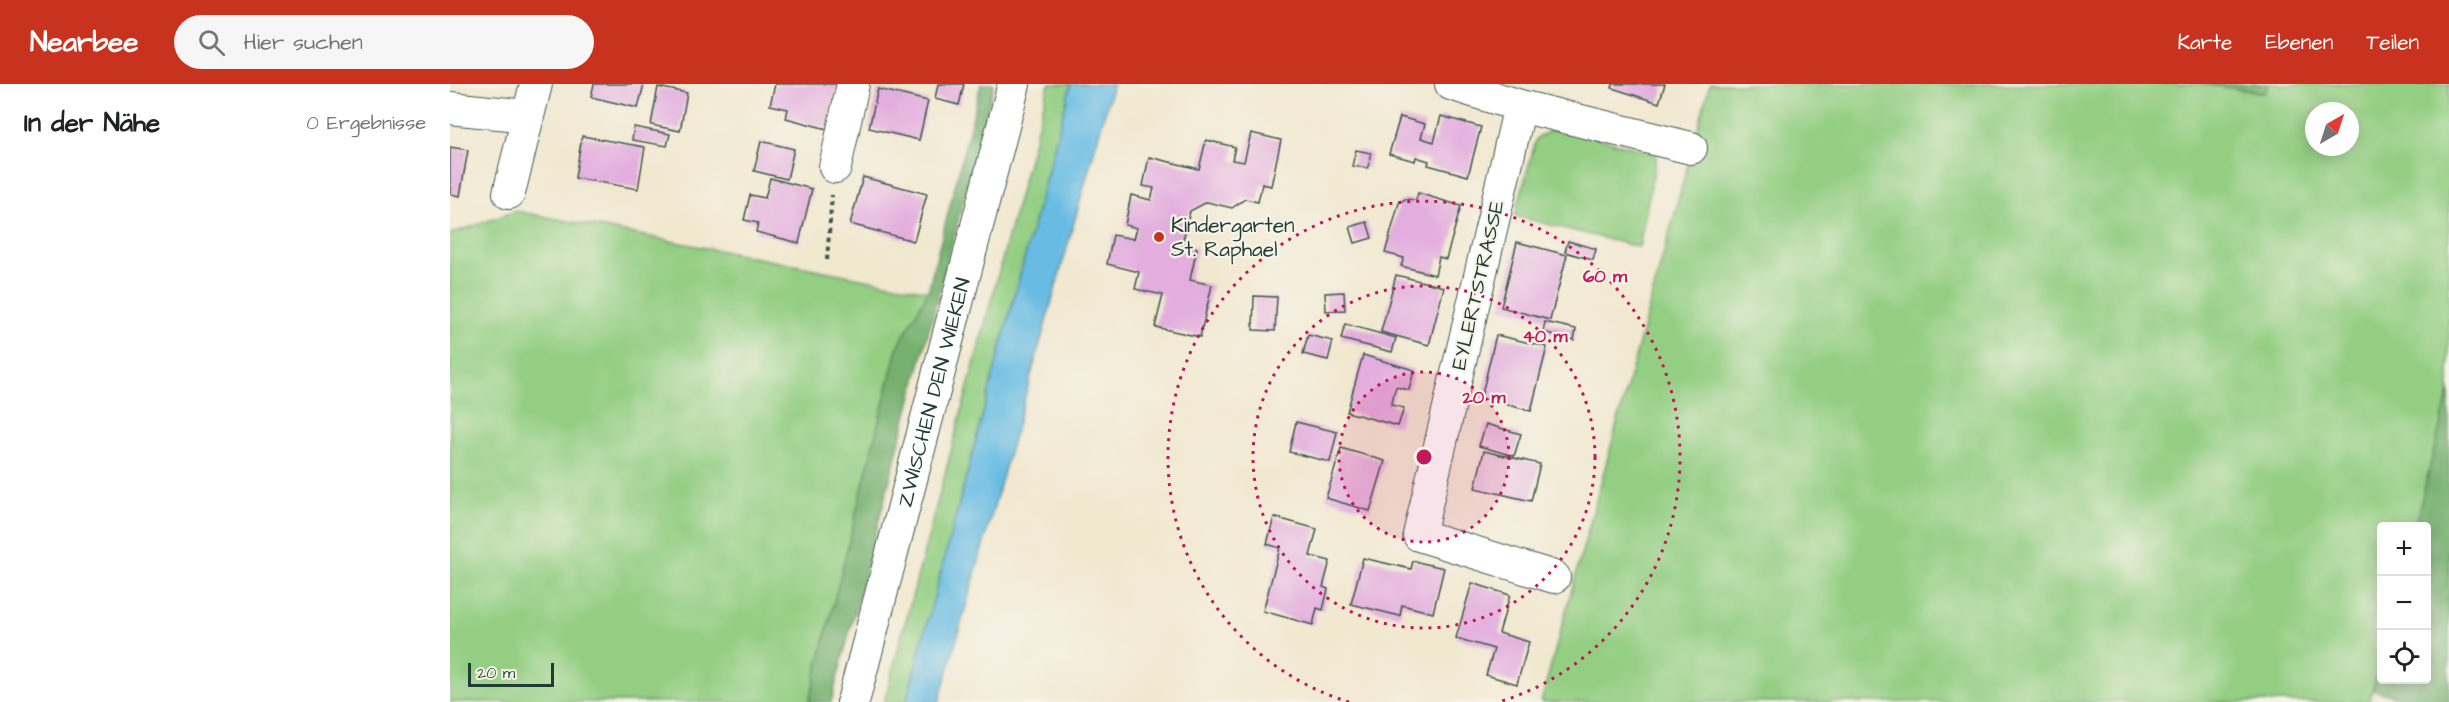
<!DOCTYPE html>
<html lang="de">
<head>
<meta charset="utf-8">
<style>
  body { margin:0; font-family:"Architects Daughter",sans-serif; background:#f6f6f6; color:#202124 }
  .controls { position:absolute; right:18px; bottom:18px; display:grid; overflow:hidden; border-radius:6px; box-shadow:0 3px 15px #0003 }
  .controls button { width:54px; height:54px; display:grid; place-items:center; padding:0; border:0; border-bottom:2px solid #e0e0e0; background:#fff; color:#202124; font:30px sans-serif }
  .compass { position:absolute; left:1855px; top:18px; width:54px; height:54px; border-radius:50%; background:#fff; box-shadow:0 3px 15px #0003; rotate:39deg }
  .scale { position:absolute; left:18px; bottom:15px; width:86px; box-sizing:border-box; padding-left:6px; border:3px solid #1f3d34; border-top:0; font-size:16px; line-height:21px; white-space:nowrap; color:#1f3d34; -webkit-text-stroke:4px #f7f3e8; paint-order:stroke }
  .list { margin:0; padding:0; list-style:none }
  h2 { display:flex; justify-content:space-between; align-items:center; height:78px; margin:0; padding:0 24px; font-size:26px }
  h2 small { font-size:20px; font-weight:400; color:#757577 }
  .icon { flex:none; width:33px; height:33px; fill:none; stroke:currentColor; stroke-width:2; stroke-linecap:round; stroke-linejoin:round }
  .map { position:relative; flex:none; width:1999px; height:618px; overflow:hidden }
  header { display:flex; align-items:center; gap:36px; box-sizing:border-box; height:84px; padding:0 30px; background:#c8321e; color:#fff }
  header strong { font-size:28px }
  nav { display:flex; gap:33px; margin-inline-start:auto; font-size:21px }
  .search { width:420px; height:54px; background:#f6f6f6; display:flex; align-items:center; gap:15px; box-sizing:border-box; padding:0 21px; border-radius:33px; color:#757577; font-size:22px }
  main { display:flex }
  aside { flex:1; background:#fff }
  .map>svg:first-child { display:block }
</style>
</head>
<body>
<header>
<strong>Nearbee</strong>
<div class="search"><svg class="icon" aria-label="search" viewBox="0 0 24 24"><circle cx="10" cy="10" r="6"/><path d="M15 15l6 6"/></svg>Hier suchen</div>
<nav><a>Karte</a><a>Ebenen</a><a>Teilen</a></nav>
</header>
<main>
<aside>
<h2>In der Nähe<small>0 Ergebnisse</small></h2>
<ul class="list">
</ul>
</aside>
<div class="map">
<svg width="1999" height="618" viewBox="0 0 1999 618">
  <rect width="100%" height="100%" fill="#f7f3e8"/>
  <filter id="ink" filterUnits="userSpaceOnUse"><feTurbulence type="fractalNoise" baseFrequency=".0167" numOctaves="2"/><feDisplacementMap in="SourceGraphic" scale="12" xChannelSelector="R" yChannelSelector="G"/><feConvolveMatrix kernelMatrix="1 2 1 2 8 2 1 2 1" color-interpolation-filters="sRGB"/></filter>
  <filter id="wash" filterUnits="userSpaceOnUse"><feTurbulence type="fractalNoise" baseFrequency=".008" numOctaves="4" result="noise"/><feDisplacementMap in="SourceGraphic" scale="24" xChannelSelector="R" yChannelSelector="G"/><feGaussianBlur stdDeviation="1.35" result="paint"/><feColorMatrix in="noise" values="0 0 0 0 0 0 0 0 0 0 0 0 0 0 0 0 0 1.4 0 .05"/><feComposite in="paint" operator="in"/></filter>
  <g filter="url(#wash)">
    <rect width="100%" height="100%" fill="#f1e8d0"/>
    <!-- green -->
    <g fill="#93ce82" stroke="#59865b" stroke-width="1.5" fill-rule="evenodd">
      <path d="M599 0H621L456 618H434Z"/>
      <path d="M1260 0H1753L1815 9 1818 0H1999V307L1965 442H1932L1931 573 1919 618H1091ZM1864 27H1900V63H1864Z"/>
      <path d="M1106 43 1207 70 1189 163 1065 132 1086 55Z"/>
      <path d="M66 127 478 207 447 265 359 618H0V150Z"/>
    </g>
    <!-- forest -->
    <g fill="#76b170" stroke="#4a7752" stroke-width="1.5">
      <path d="M531 0H544L381 618H359L447 265 478 207Z"/>
      <path d="M1753 0H1818L1815 9Z"/>
      <path d="M1999 307V618H1965L1923 606 1931 573 1932 596H1976V442H1965Z"/>
    </g>
    <!-- water -->
    <path fill="#67bce3" stroke="#437c8c" stroke-width="1.5" d="M621 0H663L489 618H456Z"/>
    <g id="blocks">
      <!-- building -->
      <g fill="#e3aede">
        <path d="M144 0H194L188 24 141 13Z"/>
        <path d="M325 0H388L377 45 336 34 338 25 320 21Z"/>
        <path d="M488 0H514L509 21 485 15Z"/>
        <path d="M1163 0H1215L1209 19 1162 4Z"/>
        <path d="M208 3 237 9 230 47 201 41Z"/>
        <path d="M428 5 478 17 469 56 419 44Z"/>
        <path d="M991 32 1031 43 1018 92 978 81 979 77 966 73 965 77 939 70 950 33 975 40 971 54 984 58Z"/>
        <path d="M184 43 220 50 217 62 182 56Z"/>
        <path d="M801 49 831 56 821 102 812 100 808 118 795 115 782 124 757 118 740 127 732 160 747 164 740 196 762 201 750 253 705 243 713 211 685 205 689 188 657 180 663 151 684 155 687 144 675 141 681 111 701 116 704 104 693 102 699 73 749 85 756 56 785 63 782 76 794 78Z"/>
        <path d="M132 52 195 63 188 105 125 94Z"/>
        <path d="M311 57 344 65 337 95 304 87Z"/>
        <path d="M0 63 18 66 10 112 0 110Z"/>
        <path d="M906 66 921 69 918 84 902 82Z"/>
        <path d="M413 93 477 110 464 157 400 140Z"/>
        <path d="M320 94 362 105 349 159 306 148 308 139 294 136 300 111 315 114Z"/>
        <path d="M968 109 1011 122 996 175 989 173 985 191 951 182 954 174 935 169 949 119 955 115 966 116Z"/>
        <path d="M917 138 922 154 905 159 900 143Z"/>
        <path d="M1118 157 1146 165 1143 176 1115 168Z"/>
        <path d="M1067 158 1117 171 1100 236 1051 223Z"/>
        <path d="M946 191 994 203 979 261 931 248Z"/>
        <path d="M894 208 895 226 876 227 875 209Z"/>
        <path d="M804 212 827 213 825 247 803 246Z"/>
        <path d="M1095 238 1126 245 1124 256 1093 248Z"/>
        <path d="M895 240 946 254 942 268 891 255Z"/>
        <path d="M858 251 883 257 878 276 853 270Z"/>
        <path d="M1046 251 1097 263 1081 327 1031 314Z"/>
        <path d="M913 271 964 286 959 306 946 303 941 321 954 324 948 342 897 328Z"/>
        <path d="M846 338 887 348 880 378 839 368Z"/>
        <path d="M1036 340 1071 350 1064 372 1029 362Z"/>
        <path d="M891 364 935 377 920 427 876 414Z"/>
        <path d="M1034 367 1090 380 1081 417 1025 404Z"/>
        <path d="M824 433 867 445 860 472 880 477 873 503 878 505 873 526 867 524 863 541 813 527 830 464 817 460Z"/>
        <path d="M913 474 961 485 963 477 994 484 983 529 952 521 950 532 901 520Z"/>
        <path d="M1022 499 1060 511 1049 549 1079 558 1067 600 1036 591 1044 565 1006 554Z"/>
      </g>
    </g>
  </g>
  <g filter="url(#ink)">
    <use href="#blocks" fill-opacity="0" stroke="#3e574b" stroke-width="1.5"/>
    <g fill="none" stroke-linecap="round" stroke-linejoin="round">
      <!-- street casing -->
      <g stroke="#3e574b" stroke-width="34">
        <g id="street">
          <path d="M1001 0 1070 22 1241 64"/>
          <path d="M1070 22 969 451 1104 493"/>
          <path d="M0 24 77 32"/>
          <path d="M385 83 403 0"/>
          <path d="M59 109 86 0"/>
          <path id="s1" d="M403 618 564 0"/>
        </g>
      </g>
      <!-- path -->
      <path stroke="#3e574b" stroke-width="4" stroke-dasharray="4.5 4.5" stroke-linecap="butt" d="M377 176 382 111"/>
      <!-- street -->
      <use href="#street" stroke="#fff" stroke-width="32"/>
    </g>
  </g>
  <!-- distance rings -->
  <circle cx="974" cy="373" r="85" fill="#c2185b" fill-opacity=".12"/>
  <g fill="none" stroke="#c2185b" stroke-width="3" stroke-dasharray="3 6">
    <circle cx="974" cy="373" r="85"/>
    <circle cx="974" cy="373" r="171"/>
    <path d="M899 618A256 256 0 1 1 1049 618"/>
  </g>
  <!-- markers -->
  <circle fill="#c8321e" stroke="#f7f3e8" stroke-width="2" cx="709" cy="153" r="6"/>
  <g text-anchor="middle" dominant-baseline="central" stroke-width="4.5" stroke-linejoin="round" paint-order="stroke">
    <!-- poi labels -->
    <g font-size="21" fill="#1f3d34" stroke="#f7f3e8" text-anchor="start">
      <text x="721" y="141">Kindergarten<tspan x="721" dy="24">St. Raphael</tspan></text>
    </g>
    <!-- street labels -->
    <g font-size="21" fill="#1f3d34" stroke="#f7f3e8">
      <text transform="translate(1028 201) rotate(-77)">EYLERTSTRASSE</text>
      <text stroke="none"><textPath href="#s1" startOffset="320">ZWISCHEN DEN WIEKEN</textPath></text>
    </g>
  </g>
  <circle cx="974" cy="373" r="9" fill="#c2185b" stroke="#f7f3e8" stroke-width="3"/>
  <g font-size="18" text-anchor="middle" font-weight="bold" fill="#c2185b" stroke="#f7f3e8" stroke-width="4.5" stroke-linejoin="round" paint-order="stroke">
    <text x="1155" y="198">60 m</text>
    <text x="1095" y="258">40 m</text>
    <text x="1034" y="319">20 m</text>
  </g>
</svg>
<div class="controls">
<button>+</button>
<button>−</button>
<button><svg class="icon" aria-label="locate" viewBox="0 0 24 24"><circle cx="12" cy="12" r="6"/><path d="M12 2v4M12 18v4M2 12h4M18 12h4"/></svg></button>
</div>
<svg class="compass" viewBox="-18 -18 36 36"><path d="M0-13l5 13h-10z" fill="#e53935"/><path d="M0 13l5-13h-10z" fill="#757577"/></svg>
<div class="scale">20 m</div>
</div>
</main>
</body>
</html>
